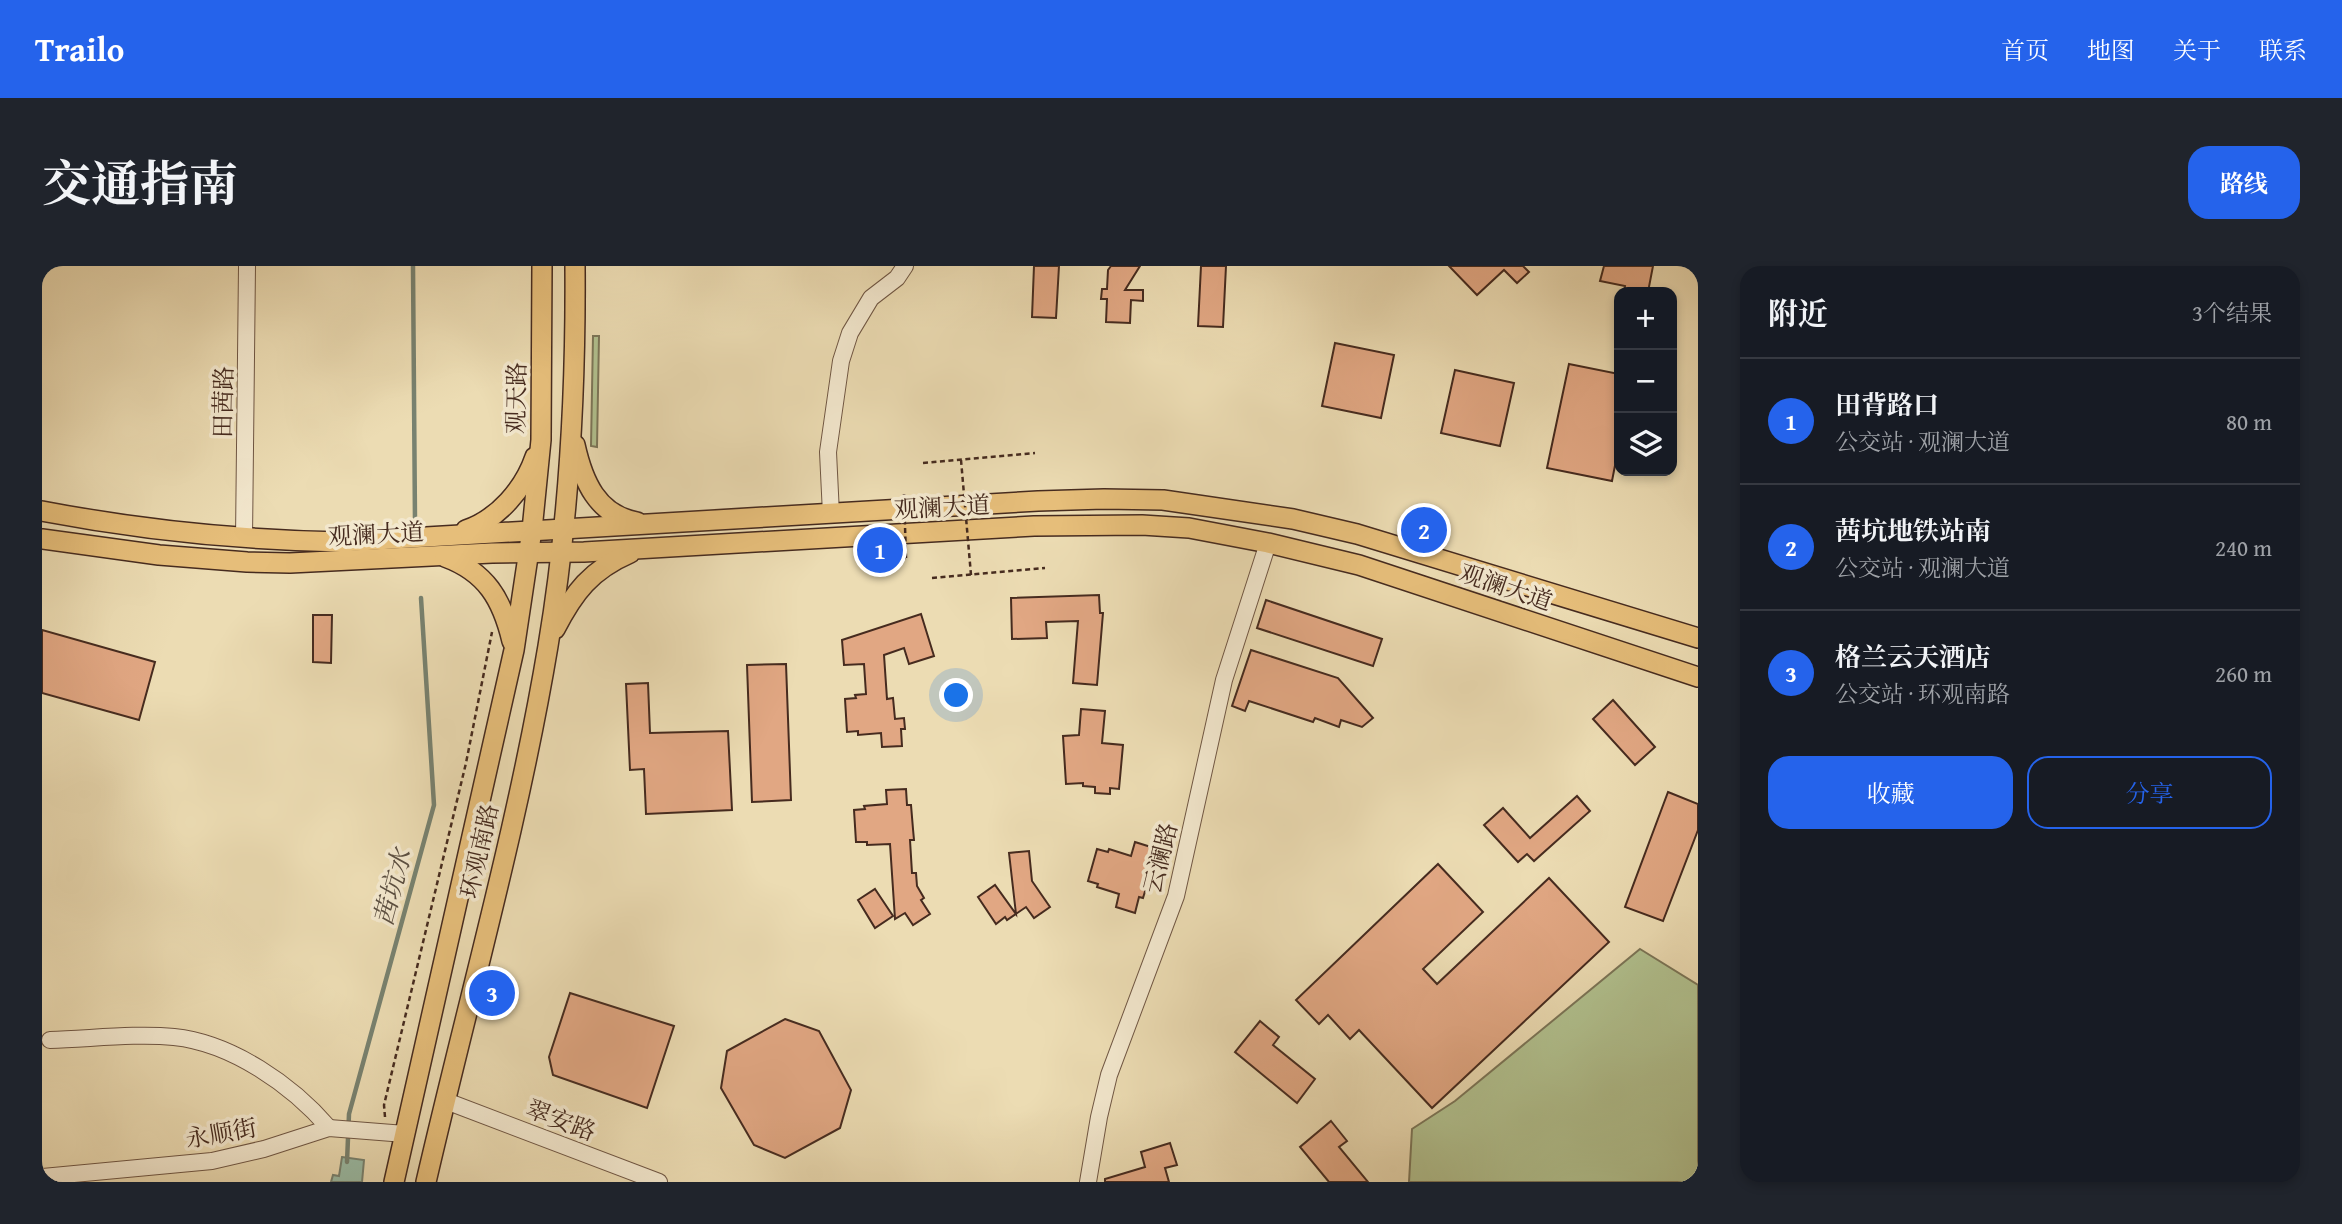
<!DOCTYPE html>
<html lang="zh">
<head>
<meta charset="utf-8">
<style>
  body { margin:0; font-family:"Gentium Book Plus","Noto Serif SC",serif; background:#20242c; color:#f1f3f6 }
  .controls { position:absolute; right:21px; top:21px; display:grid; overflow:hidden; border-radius:14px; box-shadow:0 4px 10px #0003 }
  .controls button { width:63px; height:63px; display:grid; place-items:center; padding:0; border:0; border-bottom:2px solid #363941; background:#171b24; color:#f1f3f6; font:35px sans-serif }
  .you { position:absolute; left:915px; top:430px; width:24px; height:24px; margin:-18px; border:5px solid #fff; border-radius:50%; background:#1a73e8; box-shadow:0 0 0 10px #1a73e833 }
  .badge { display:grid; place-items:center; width:46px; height:46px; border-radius:50%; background:#2563eb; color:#fff; font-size:23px; font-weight:700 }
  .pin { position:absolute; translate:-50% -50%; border:4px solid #fff; box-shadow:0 2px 7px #0006 }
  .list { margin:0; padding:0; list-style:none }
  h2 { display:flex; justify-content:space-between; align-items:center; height:91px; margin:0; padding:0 28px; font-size:30px }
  h2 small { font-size:23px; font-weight:400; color:#9ea1a6 }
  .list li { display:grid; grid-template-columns:46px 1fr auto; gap:21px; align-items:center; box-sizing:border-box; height:126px; padding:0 28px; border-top:2px solid #363941 }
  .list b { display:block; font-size:26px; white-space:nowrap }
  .list p { margin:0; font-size:23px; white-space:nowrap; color:#9ea1a6 }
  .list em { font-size:23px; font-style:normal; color:#9ea1a6 }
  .actions { display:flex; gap:14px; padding:21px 28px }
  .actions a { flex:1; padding:16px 0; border:2px solid #2563eb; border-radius:21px; text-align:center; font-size:24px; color:#2563eb }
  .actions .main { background:#2563eb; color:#fff }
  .icon { flex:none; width:38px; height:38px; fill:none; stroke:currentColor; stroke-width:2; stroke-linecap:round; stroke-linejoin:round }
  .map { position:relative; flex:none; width:1656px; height:916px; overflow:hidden; border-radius:21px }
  header { display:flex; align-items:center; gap:42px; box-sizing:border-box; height:98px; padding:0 35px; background:#2563eb; color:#fff }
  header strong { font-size:33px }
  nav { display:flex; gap:38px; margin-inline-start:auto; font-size:24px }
  .intro { display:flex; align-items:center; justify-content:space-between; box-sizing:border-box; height:168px; padding:0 42px }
  h1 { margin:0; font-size:49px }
  .button { padding:18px 32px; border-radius:21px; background:#2563eb; color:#fff; font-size:24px; font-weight:700 }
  main { display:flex; gap:42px; padding:0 42px }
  aside { flex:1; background:#171b24; border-radius:21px; box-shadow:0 4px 10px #0003 }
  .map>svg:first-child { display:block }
</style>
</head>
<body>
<header>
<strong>Trailo</strong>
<nav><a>首页</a><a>地图</a><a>关于</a><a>联系</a></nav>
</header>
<div class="intro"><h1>交通指南</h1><a class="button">路线</a></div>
<main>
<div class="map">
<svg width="1656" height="916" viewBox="0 0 1656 916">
  <rect width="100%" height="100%" fill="#ecdcb3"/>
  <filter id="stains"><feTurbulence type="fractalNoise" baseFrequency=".00286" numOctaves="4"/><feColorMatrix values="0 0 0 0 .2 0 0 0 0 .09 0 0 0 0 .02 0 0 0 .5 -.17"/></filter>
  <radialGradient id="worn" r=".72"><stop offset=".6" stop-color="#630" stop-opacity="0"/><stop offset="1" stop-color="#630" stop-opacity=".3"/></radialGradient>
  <!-- green -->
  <g fill="#b2c290" stroke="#7c7658" stroke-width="2">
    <path d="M551 70H557L555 181 549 180Z"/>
    <path d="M1598 683 1656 719V916H1367L1370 863 1413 835Z"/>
  </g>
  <!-- water -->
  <path fill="#9abca6" stroke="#788270" stroke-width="2" d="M300 891 322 894 320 916H289L291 909 297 910Z"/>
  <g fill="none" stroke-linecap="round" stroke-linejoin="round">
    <!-- stream -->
    <g stroke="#788270" stroke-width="4.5">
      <path d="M371 0 373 256"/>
      <path d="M305 896 307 848 392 539 379 332"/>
    </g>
  </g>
  <!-- building -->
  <g fill="#e1a783" stroke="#462b1f" stroke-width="2">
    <path d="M992 0H1017L1014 52 990 51Z"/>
    <path d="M1069 0H1098L1083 24H1101V35L1089 34 1088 57 1064 56 1065 33H1059L1060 23H1065L1066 4Z"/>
    <path d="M1159 0H1184L1181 61 1156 60Z"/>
    <path d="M1407 0H1481L1487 6 1475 17 1462 4 1435 29Z"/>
    <path d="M1562 0H1611L1606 26H1582L1583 20 1558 15Z"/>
    <path d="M1293 77 1352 89 1339 152 1280 140Z"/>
    <path d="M1527 98 1577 108V179L1570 215 1505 202Z"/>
    <path d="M1413 104 1472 117 1458 180 1399 167Z"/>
    <path d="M1057 329 1058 347H1061L1055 419 1031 417 1036 355 1004 356 1005 372 970 373 969 332Z"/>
    <path d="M1224 334 1340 373 1331 400 1215 362Z"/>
    <path d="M879 348 892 390 867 398 862 382 842 389 845 433 851 432 853 453 862 452 863 463H859L860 480 840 481 839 467 816 469V465L805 466 803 433 814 432 813 429 824 428 822 398 802 399 800 374Z"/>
    <path d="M271 349H290L289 397 271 396Z"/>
    <path d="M0 364 113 396 97 454 0 427Z"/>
    <path d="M1209 384 1296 412 1331 452 1320 461 1299 454 1297 461 1273 452 1271 456 1207 435 1203 445 1190 440Z"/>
    <path d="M744 398 749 534 710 536 705 399Z"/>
    <path d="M606 417 608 467 686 465 690 544 604 548 602 503 588 504 584 418Z"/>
    <path d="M1571 434 1613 481 1593 499 1551 453Z"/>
    <path d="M1039 443 1063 445 1060 477 1081 479 1077 523 1068 522V528L1053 527V521L1041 520V517L1024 518 1021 470 1037 469Z"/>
    <path d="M864 523 865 539H869L871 563 872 574H868L870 607H874L875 620 882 632 879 634 888 648 871 659 863 647 853 653 848 578 825 579V576H814L812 544 823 543 822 540 845 538 844 524Z"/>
    <path d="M1626 526 1656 538V564L1621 655 1583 641Z"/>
    <path d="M1535 530 1548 545 1492 595 1485 588 1476 596 1442 559 1461 542 1488 572Z"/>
    <path d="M1093 576 1112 582 1107 598 1111 599 1101 632 1097 631 1093 647 1074 641 1077 628 1055 621 1056 618 1046 615 1055 583 1066 586 1067 583 1089 590Z"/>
    <path d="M987 585 990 615 1008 641 992 652 984 641 965 654 963 651 954 658 936 631 953 619 974 648 967 587Z"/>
    <path d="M1396 598 1441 646 1381 703 1395 718 1507 612 1567 676 1390 842 1317 764 1308 773 1286 749 1277 758 1254 734Z"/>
    <path d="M833 623 851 650 833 662 816 634Z"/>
    <path d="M528 727 632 760 605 842 511 809 507 791Z"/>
    <path d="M743 753 777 765 809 824 798 862 743 892 712 879 679 822 685 785Z"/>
    <path d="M1218 755 1237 771 1231 779 1273 813 1255 837 1193 786Z"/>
    <path d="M1289 855 1305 875 1297 881 1326 916H1287L1258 881Z"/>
    <path d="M1128 877 1135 899 1123 902 1127 916H1063V913L1103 901 1099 886Z"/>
  </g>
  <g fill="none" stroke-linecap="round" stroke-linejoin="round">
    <!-- minor casing -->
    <g stroke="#705744" stroke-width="18">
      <g id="minor">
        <path d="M789 248 786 186 799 95 808 67 829 32 855 12 863 0"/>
        <path d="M202 272 205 0"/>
        <path d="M8 774C47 773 94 767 132 771 190 777 250 819 287 862"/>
        <path d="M404 835 617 916"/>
        <path d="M0 911 170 895 222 883 287 862 363 868"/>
        <path d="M1046 916 1057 851 1067 809 1134 630 1182 414 1226 277"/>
      </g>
    </g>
    <!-- major casing -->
    <g stroke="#462b1f" stroke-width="22">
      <g id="major">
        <path d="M533 179C541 215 555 249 595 256"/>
        <path d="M0 245C99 264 199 274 300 276L996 235 1062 233 1121 234 1251 253 1315 268 1656 372"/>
        <path d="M424 264C456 253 482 223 493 191"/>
        <path d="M0 273 117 289 205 296 248 297 450 287 542 286 992 260 1100 259 1147 262 1226 277 1317 299 1656 411"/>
        <path d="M403 291C444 306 460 333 470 375"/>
        <path d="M513 363C532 326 549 304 588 287"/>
        <path d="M352 916 472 384 490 264 499 174 500 0"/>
        <path d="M384 916C425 738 476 560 506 380 527 255 534 127 533 0"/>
      </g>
    </g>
    <!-- path -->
    <g stroke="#462b1f" stroke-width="2.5" stroke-dasharray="5 3.5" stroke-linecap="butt">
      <path d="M881 197 993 187"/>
      <path d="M834 293 864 292"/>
      <path d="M890 312 1003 302"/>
      <path d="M343 851 342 839 424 497 450 366"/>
    </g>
    <!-- minor -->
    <use href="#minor" stroke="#f3e8ce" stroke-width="16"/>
    <!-- major -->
    <use href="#major" stroke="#e6be7a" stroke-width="19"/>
    <!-- path-bridge -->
    <g stroke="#462b1f" stroke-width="2.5" stroke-dasharray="5 3.5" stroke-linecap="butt">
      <path d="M919 194 929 309"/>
      <path d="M862 228 864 292"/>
    </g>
  </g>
  <g text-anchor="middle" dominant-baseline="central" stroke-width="7" stroke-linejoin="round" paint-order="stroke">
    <!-- street labels -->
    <g font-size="24" fill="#462b1f" stroke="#f3e8ce">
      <text transform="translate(474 132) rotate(-89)">观天路</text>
      <text transform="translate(181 136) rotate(-89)">田茜路</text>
      <text transform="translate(900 241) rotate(-3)">观澜大道</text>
      <text transform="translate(334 268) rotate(-3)">观澜大道</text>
      <text transform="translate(1464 321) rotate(19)">观澜大道</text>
      <text transform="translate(437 585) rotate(-77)">环观南路</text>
      <text transform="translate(1118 592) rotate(-76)">云澜路</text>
      <text transform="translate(519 854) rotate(21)">翠安路</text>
      <text transform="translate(179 867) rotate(-10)">永顺街</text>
    </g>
    <!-- water labels -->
    <g font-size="26" font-style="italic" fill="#5b4f41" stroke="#f3e8ce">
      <text transform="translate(350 621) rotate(-75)">茜坑水</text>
    </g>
  </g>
  <rect width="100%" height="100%" filter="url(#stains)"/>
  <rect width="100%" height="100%" fill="url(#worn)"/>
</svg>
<div class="controls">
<button>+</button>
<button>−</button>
<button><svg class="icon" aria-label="layers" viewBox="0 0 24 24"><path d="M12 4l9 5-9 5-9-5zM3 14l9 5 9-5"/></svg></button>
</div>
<div class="you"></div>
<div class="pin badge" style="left:838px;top:284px">1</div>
<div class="pin badge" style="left:1382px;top:264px">2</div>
<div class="pin badge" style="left:450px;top:727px">3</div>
</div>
<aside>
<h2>附近<small>3个结果</small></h2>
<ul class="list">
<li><span class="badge">1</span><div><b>田背路口</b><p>公交站 · 观澜大道</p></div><em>80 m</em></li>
<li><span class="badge">2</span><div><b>茜坑地铁站南</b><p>公交站 · 观澜大道</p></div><em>240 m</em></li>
<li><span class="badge">3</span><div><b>格兰云天酒店</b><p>公交站 · 环观南路</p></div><em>260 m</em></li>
</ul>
<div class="actions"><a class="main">收藏</a><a>分享</a></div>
</aside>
</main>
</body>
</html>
